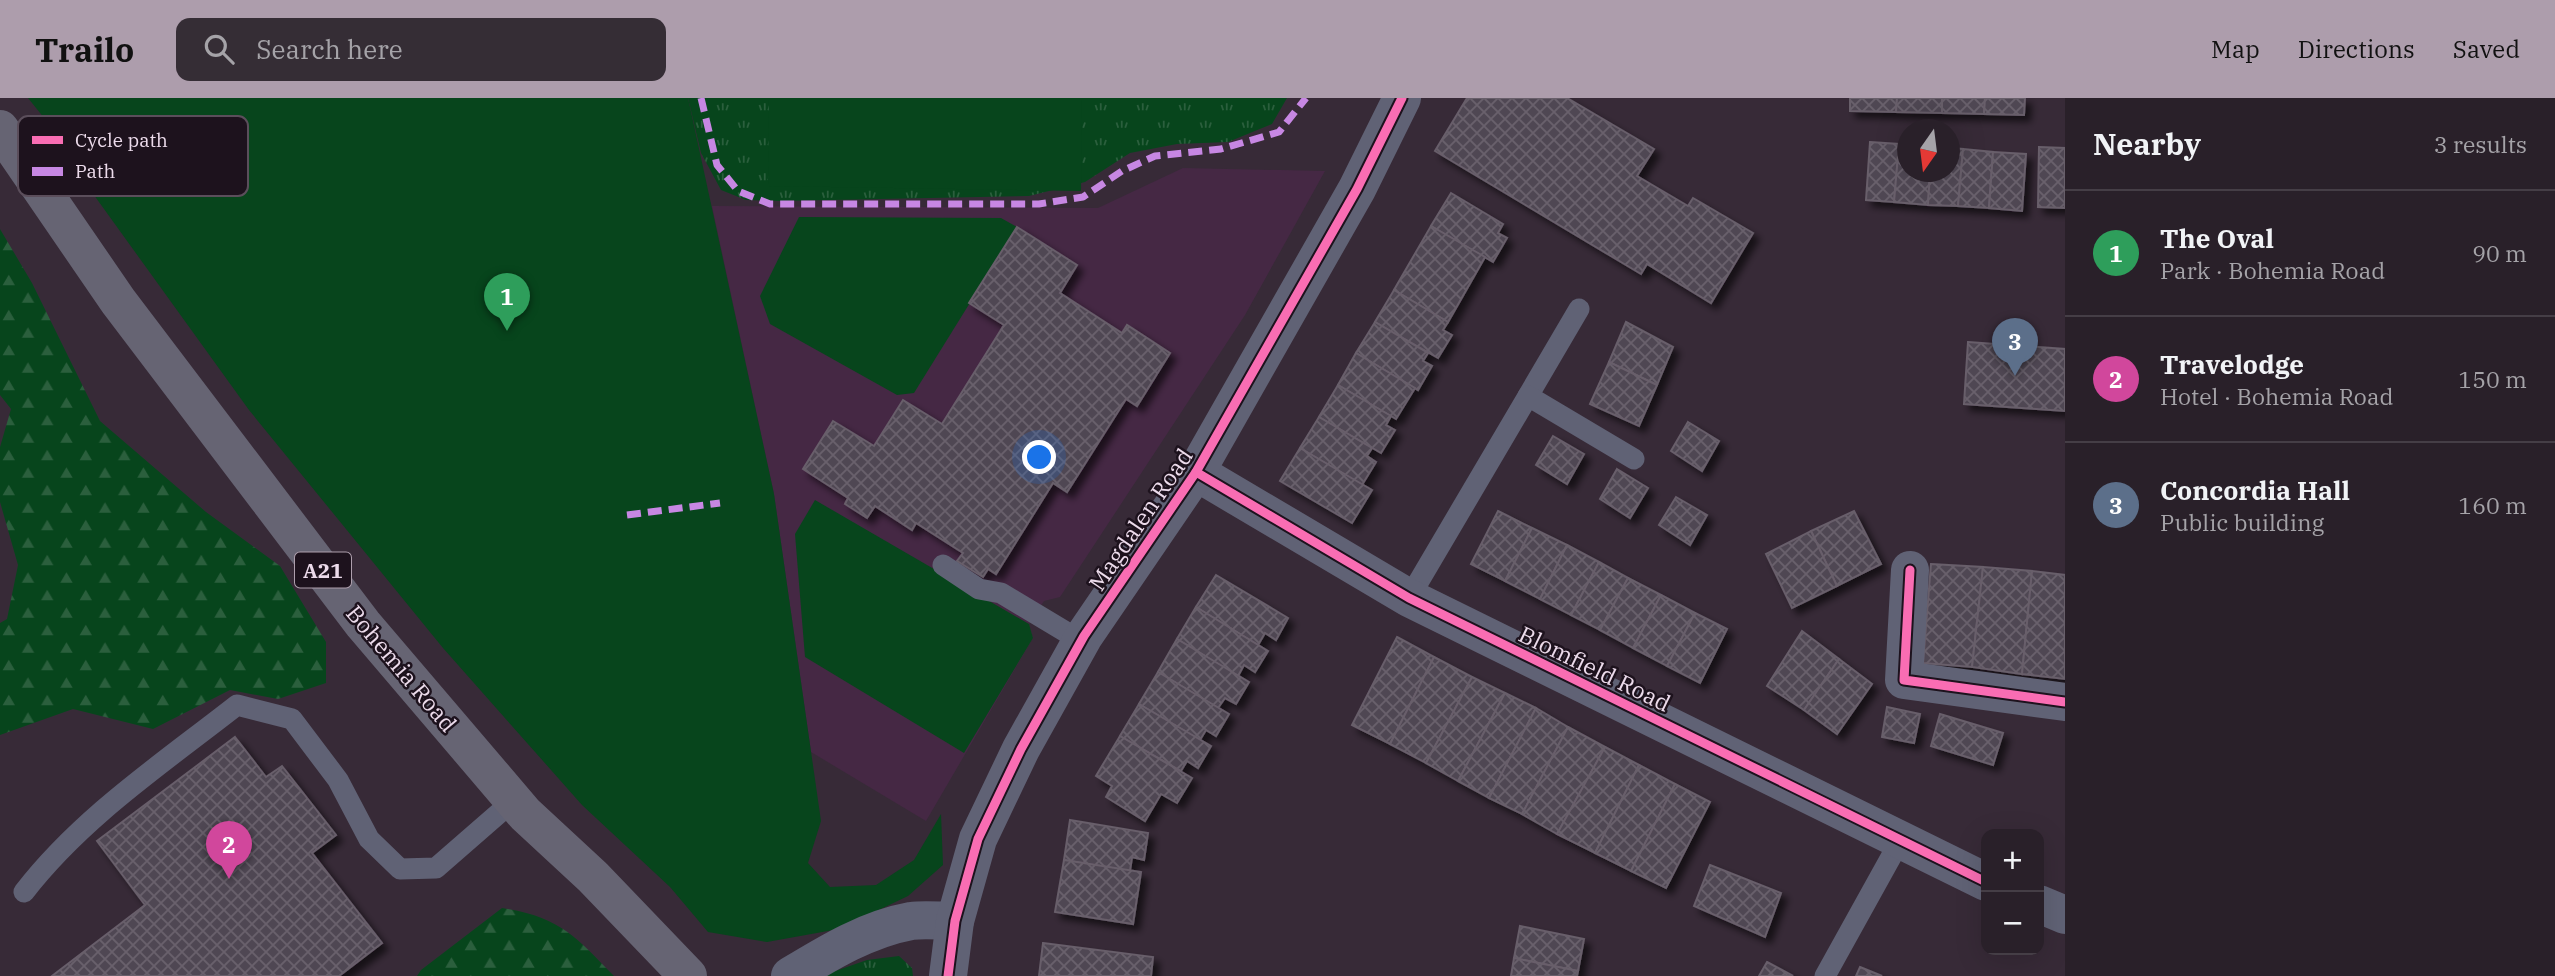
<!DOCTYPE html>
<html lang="en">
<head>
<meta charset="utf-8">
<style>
  body { margin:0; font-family:"IBM Plex Serif",serif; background:#352d35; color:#f1f3f6 }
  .controls { position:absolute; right:21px; bottom:21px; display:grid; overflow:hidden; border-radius:14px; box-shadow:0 7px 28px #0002 }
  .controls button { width:63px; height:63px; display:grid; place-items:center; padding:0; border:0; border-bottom:2px solid #453e46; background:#292029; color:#f1f3f6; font:35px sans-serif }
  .compass { position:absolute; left:1897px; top:21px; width:63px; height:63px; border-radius:50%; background:#292029; box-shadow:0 7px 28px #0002; rotate:194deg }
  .you { position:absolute; left:1040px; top:360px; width:24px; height:24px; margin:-18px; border:5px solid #fff; border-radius:50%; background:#1a73e8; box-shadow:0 0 0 10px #1a73e833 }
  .badge { display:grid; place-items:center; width:46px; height:46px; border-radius:50%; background:#ad9dac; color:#fff; font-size:23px; font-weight:700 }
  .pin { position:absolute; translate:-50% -58px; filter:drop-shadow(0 2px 4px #0008) }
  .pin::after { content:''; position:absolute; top:37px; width:24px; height:21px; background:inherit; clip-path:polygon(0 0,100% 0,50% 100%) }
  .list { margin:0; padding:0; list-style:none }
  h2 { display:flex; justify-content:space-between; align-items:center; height:91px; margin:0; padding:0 28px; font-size:30px }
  h2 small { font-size:23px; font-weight:400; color:#a5a3a8 }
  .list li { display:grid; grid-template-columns:46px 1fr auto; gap:21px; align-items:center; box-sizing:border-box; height:126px; padding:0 28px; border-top:2px solid #453e46 }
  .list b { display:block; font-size:26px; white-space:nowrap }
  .list p { margin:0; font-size:23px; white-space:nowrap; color:#a5a3a8 }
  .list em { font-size:23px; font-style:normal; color:#a5a3a8 }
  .icon { flex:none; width:38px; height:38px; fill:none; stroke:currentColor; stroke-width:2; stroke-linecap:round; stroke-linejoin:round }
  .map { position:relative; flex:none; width:2065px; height:878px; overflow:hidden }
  header { display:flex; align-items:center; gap:42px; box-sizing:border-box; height:98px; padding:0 35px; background:#ad9dac; color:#111 }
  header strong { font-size:33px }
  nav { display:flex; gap:38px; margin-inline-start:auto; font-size:24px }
  .search { width:490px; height:63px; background:#352d35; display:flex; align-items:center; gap:18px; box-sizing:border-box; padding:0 24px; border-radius:14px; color:#a5a3a8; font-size:26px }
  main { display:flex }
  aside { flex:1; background:#292029 }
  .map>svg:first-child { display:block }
</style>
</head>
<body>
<header>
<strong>Trailo</strong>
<div class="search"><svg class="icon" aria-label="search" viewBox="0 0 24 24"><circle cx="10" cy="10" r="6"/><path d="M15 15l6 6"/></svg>Search here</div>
<nav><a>Map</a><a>Directions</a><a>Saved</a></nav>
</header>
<main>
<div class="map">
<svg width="2065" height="878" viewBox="0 0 2065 878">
  <defs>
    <pattern id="grass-tufts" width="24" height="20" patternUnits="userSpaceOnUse" patternTransform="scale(1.75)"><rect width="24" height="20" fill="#07451c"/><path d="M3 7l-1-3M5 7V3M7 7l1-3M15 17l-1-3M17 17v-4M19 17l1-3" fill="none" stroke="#2b5f3d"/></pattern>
    <pattern id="forest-firs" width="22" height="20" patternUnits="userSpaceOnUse" patternTransform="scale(1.75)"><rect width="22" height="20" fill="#07451c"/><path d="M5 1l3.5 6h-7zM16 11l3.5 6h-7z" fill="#2b5f3d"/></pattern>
    <pattern id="building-cross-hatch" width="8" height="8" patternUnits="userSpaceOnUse" patternTransform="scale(1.75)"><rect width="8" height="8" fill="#504753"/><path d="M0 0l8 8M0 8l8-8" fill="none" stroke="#69616c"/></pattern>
    <filter id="shadow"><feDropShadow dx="6" dy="6" stdDeviation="3.5" flood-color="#0009"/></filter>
  </defs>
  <rect width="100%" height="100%" fill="#372a37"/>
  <!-- built -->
  <path fill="#452844" d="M1183 70 1325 73 1245 217 1060 499 1044 503 1029 526 1033 540 926 723 811 654 774 396 712 108 1098 110Z"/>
  <!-- grass -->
  <g fill="url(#grass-tufts)">
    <path d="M688 0H1287L1272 26 1228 44 1177 46 1130 55 1085 84 1029 98 780 103 746 102 721 92 701 55Z"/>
    <path d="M899 858 912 870 913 878H821L867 862Z"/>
  </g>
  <!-- forest -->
  <g fill="url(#forest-firs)">
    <path d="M0 131 32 185 100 323 206 414 280 468 326 544V585L278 601 230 592 153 631 73 611 0 637V525L7 521 18 467 0 404V349L11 311 0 297Z"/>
    <path d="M502 810C560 819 575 838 614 878H417L421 872Z"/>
  </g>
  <!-- park -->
  <g fill="#07451c">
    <path d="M28 0H688L774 396 821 723 808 765 830 789 876 787 914 762 941 716 943 767 908 798 839 831 767 844 708 834 670 789 582 707 443 550 249 312 86 86 57 36Z"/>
    <path d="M769 0H1082L1081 93 768 88Z"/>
    <path d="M799 119 1001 120 1017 129 914 295 897 297 770 226 760 198Z"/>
    <path d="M815 402 1029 526 1033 540 964 655 805 559 795 436Z"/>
  </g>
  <!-- building -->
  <g fill="url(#building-cross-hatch)" stroke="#685e6b" stroke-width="2" filter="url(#shadow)">
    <path d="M1467 0H1567L1654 51 1637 78 1688 108 1693 100 1753 135 1711 205 1647 166 1641 176 1435 53Z"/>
    <path d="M1850 0H1897L1896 14 1850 13Z"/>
    <path d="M1897 0H1942V15L1896 14Z"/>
    <path d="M1942 0H1985L1984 16 1942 15Z"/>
    <path d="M1985 0H2025L2024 17 1984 16Z"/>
    <path d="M1870 44 1899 46 1894 104 1866 102Z"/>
    <path d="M1899 46 1908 47V74H1930L1928 107 1894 104Z"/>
    <path d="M2039 49 2065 50V110L2038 109Z"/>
    <path d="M1950 50 1963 51 1958 108 1928 107 1930 74H1950Z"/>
    <path d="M1963 51 1993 54 1989 110 1958 108Z"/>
    <path d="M1993 54 2026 56 2022 113 1989 110Z"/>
    <path d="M1451 95 1503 126 1498 135 1507 140 1493 164 1431 128Z"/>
    <path d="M1431 128 1485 159 1448 224 1394 192Z"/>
    <path d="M1017 129 1077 167 1060 195 1122 235 1127 227 1170 255 1137 308 1126 301 1067 394 1053 385 996 476 988 471 983 479 957 463 963 455 916 425 912 432 875 408 867 420 845 406 848 400 803 371 833 323 874 348 903 302 942 326 1004 227 969 205Z"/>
    <path d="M1394 192 1448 224 1443 232 1452 237 1438 260 1375 224Z"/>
    <path d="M1375 224 1428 255 1423 263 1432 268 1418 292 1356 255Z"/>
    <path d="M1626 224 1673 249 1657 287 1609 264Z"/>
    <path d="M1968 244 2065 251V313L1964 306Z"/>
    <path d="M1356 255 1415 290 1396 321 1338 287Z"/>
    <path d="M1609 264 1657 287 1639 328 1590 306Z"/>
    <path d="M1338 287 1391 318 1386 327 1395 332 1381 355 1319 319Z"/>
    <path d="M1319 319 1372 350 1367 358 1376 364 1362 387 1300 350Z"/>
    <path d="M1688 324 1719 343 1702 373 1671 353Z"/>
    <path d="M1553 338 1584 356 1567 386 1536 367Z"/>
    <path d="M1300 350 1372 392 1352 425 1280 383Z"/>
    <path d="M1617 371 1648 390 1630 420 1600 401Z"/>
    <path d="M1676 399 1707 417 1690 447 1659 427Z"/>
    <path d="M1498 413 1532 430 1505 483 1471 466Z"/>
    <path d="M1854 413 1881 466 1837 488 1811 433Z"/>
    <path d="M1532 430 1567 447 1540 501 1505 483Z"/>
    <path d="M1811 433 1837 488 1792 510 1766 456Z"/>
    <path d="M1567 447 1599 464 1571 517 1540 501Z"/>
    <path d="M1599 464 1628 480 1600 532 1571 517Z"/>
    <path d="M1931 466 1983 469 1972 569 1923 565Z"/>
    <path d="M1983 469 2032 473 2022 576 1972 569Z"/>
    <path d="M2032 473 2065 477V581L2022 576Z"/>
    <path d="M1216 477 1288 520 1276 542 1265 535 1258 547 1196 509Z"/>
    <path d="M1628 480 1661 497 1633 550 1600 532Z"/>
    <path d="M1661 497 1695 515 1667 568 1633 550Z"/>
    <path d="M1196 509 1268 553 1255 574 1244 567 1238 578 1177 541Z"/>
    <path d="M1695 515 1727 531 1700 585 1667 568Z"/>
    <path d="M1802 533 1839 561 1804 612 1767 588Z"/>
    <path d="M1397 539 1434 559 1390 646 1352 627Z"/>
    <path d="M1177 541 1249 584 1236 606 1225 600 1218 610 1158 574Z"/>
    <path d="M1434 559 1472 579 1426 665 1390 646Z"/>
    <path d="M1839 561 1872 586 1837 636 1804 612Z"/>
    <path d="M1158 574 1229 616 1216 638 1206 632 1200 642 1139 606Z"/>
    <path d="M1472 579 1505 595 1458 683 1426 665Z"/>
    <path d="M1505 595 1536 610 1489 700 1458 683Z"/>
    <path d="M1139 606 1211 648 1198 670 1187 663 1181 673 1120 638Z"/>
    <path d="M1887 609 1920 616 1914 645 1882 639Z"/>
    <path d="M1536 610 1568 629 1522 716 1489 700Z"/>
    <path d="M1940 616 2003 635 1993 667 1931 648Z"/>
    <path d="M1568 629 1605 649 1557 736 1522 716Z"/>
    <path d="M1120 638 1192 680 1177 705 1161 696 1145 723 1106 699 1112 688 1096 678Z"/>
    <path d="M235 639 266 679 282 668 336 737 312 755 382 845 339 878H52L145 807 97 743Z"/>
    <path d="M1605 649 1639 667 1595 755 1557 736Z"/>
    <path d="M1639 667 1675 686 1631 773 1595 755Z"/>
    <path d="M1675 686 1710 704 1666 790 1631 773Z"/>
    <path d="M1070 722 1148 735 1144 762 1132 759 1130 773 1064 762Z"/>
    <path d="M1064 762 1141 774 1133 826 1055 814Z"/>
    <path d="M1710 767 1781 795 1765 839 1694 808Z"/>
    <path d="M1520 828 1584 841 1578 873 1514 860Z"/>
    <path d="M1043 845 1153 859 1151 878H1039Z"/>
    <path d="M1514 860 1578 873 1577 878H1511Z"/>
    <path d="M1767 864 1793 878H1759Z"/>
    <path d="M1860 869 1882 878H1856Z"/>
  </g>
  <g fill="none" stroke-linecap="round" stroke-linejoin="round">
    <!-- lane -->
    <g stroke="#606275" stroke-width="21">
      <path d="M1528 298 1579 211"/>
      <path d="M943 467 979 491 1001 495 1081 543"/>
      <path d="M1409 500 1528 298 1634 361"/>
      <path d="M24 794C82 719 163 665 237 607L292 621 338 682 369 741 400 771 436 770 513 703"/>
      <path d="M1825 878 1901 741"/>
    </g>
    <!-- street -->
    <g stroke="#606275" stroke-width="38">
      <path d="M1196 374 1409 500 1986 784"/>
      <path d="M1910 472 1904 582 2065 604"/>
      <path d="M2039 806 2065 817"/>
      <path d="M790 878C828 855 867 831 911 823 925 821 941 823 955 823"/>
      <path d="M948 878 955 823 978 741 1021 651 1084 538 1196 374 1357 91 1402 0"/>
    </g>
    <!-- highway -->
    <path stroke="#666473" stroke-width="38" d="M0 31 118 203 363 526 525 716 593 779 688 878"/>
    <!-- quiet -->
    <g stroke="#c787e3" stroke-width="7" stroke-dasharray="14 7" stroke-linecap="butt">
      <path d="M701 0 717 67 738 93 770 106H1039L1083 99 1122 73 1155 58 1221 51 1279 34 1306 0"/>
      <path d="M627 417 720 405"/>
    </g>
    <!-- cycleway casing -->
    <g stroke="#1d121d" stroke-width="13">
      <g id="cycleway">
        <path d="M1196 374 1409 500 1986 784"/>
        <path d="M1910 472 1904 582 2065 604"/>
        <path d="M948 878 955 823 978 741 1021 651 1084 538 1196 374 1357 91 1402 0"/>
      </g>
    </g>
    <!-- cycleway -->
    <use href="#cycleway" stroke="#f96db3" stroke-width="9"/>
  </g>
  <g text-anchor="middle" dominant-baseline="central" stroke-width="5" stroke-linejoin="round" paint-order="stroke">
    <!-- shield labels -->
    <rect fill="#1d121d" stroke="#ae9fad" stroke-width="2" x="295" y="454.5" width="56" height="35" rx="5"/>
    <g font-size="21" font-weight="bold" fill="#ecdbeb">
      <text x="323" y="472">A21</text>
    </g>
    <!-- street labels -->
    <g font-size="23" fill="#ecdbeb" stroke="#1d121d">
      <text transform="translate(1140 421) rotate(-56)">Magdalen Road</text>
      <text transform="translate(402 570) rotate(50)">Bohemia Road</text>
      <text transform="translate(1595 570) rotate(26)">Blomfield Road</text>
    </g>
  </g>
  <!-- legend -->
  <rect x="18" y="18" width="230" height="80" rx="10" fill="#1d121d" stroke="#5b4e5b" stroke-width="2"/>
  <rect x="32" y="38" width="31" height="8" fill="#f96db3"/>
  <rect x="32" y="69" width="31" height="9" fill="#c787e3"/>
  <g font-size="19" fill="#ecdbeb">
    <text x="75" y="49">Cycle path</text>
    <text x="75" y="80">Path</text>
  </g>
</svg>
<div class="controls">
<button>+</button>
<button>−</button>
</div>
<svg class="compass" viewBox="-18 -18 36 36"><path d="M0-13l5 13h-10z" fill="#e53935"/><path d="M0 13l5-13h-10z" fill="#a5a3a8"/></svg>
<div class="you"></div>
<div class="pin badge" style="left:507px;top:233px;background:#2e9e5b">1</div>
<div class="pin badge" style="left:229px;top:781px;background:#d1479c">2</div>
<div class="pin badge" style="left:2015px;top:278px;background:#5c6f8a">3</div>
</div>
<aside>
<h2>Nearby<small>3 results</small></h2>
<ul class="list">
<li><span class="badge" style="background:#2e9e5b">1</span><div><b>The Oval</b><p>Park · Bohemia Road</p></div><em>90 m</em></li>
<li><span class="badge" style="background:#d1479c">2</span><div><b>Travelodge</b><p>Hotel · Bohemia Road</p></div><em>150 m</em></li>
<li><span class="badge" style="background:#5c6f8a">3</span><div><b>Concordia Hall</b><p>Public building</p></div><em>160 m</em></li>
</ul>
</aside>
</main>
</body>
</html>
